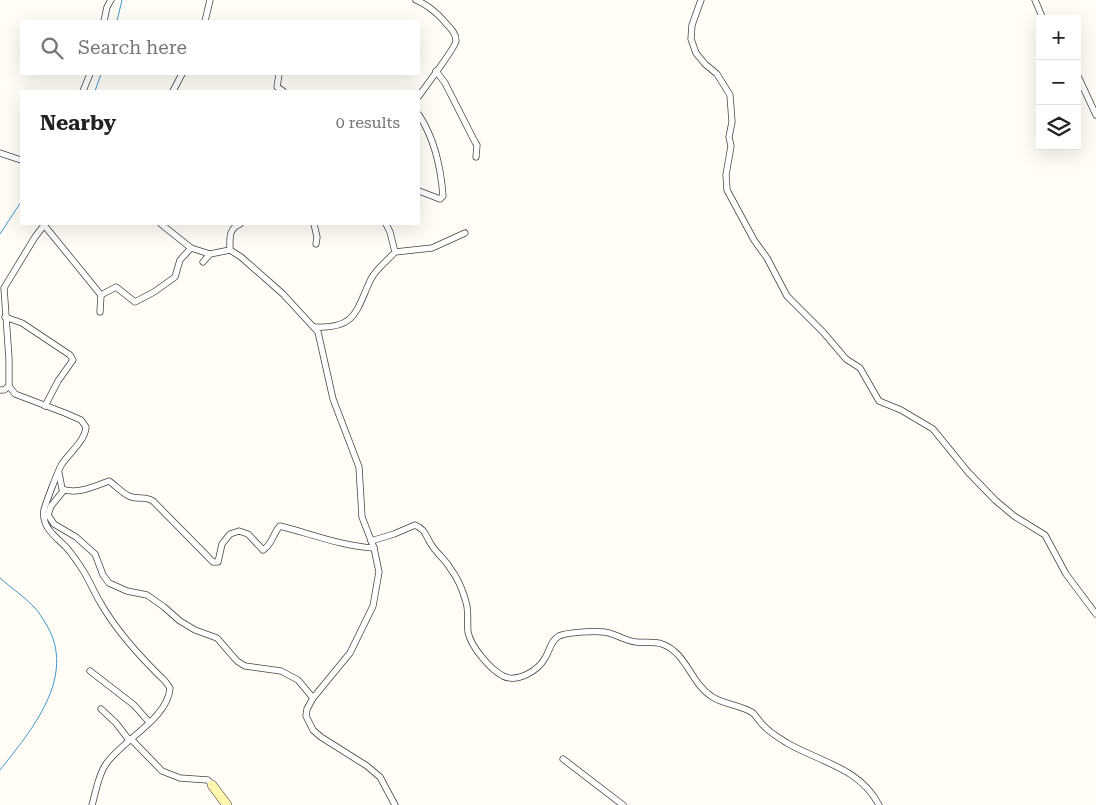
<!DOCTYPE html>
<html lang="en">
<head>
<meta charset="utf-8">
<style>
  body { margin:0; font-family:"Roboto Serif",serif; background:#f2f2f2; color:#222 }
  .controls { position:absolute; right:15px; top:15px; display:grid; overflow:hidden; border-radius:0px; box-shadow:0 5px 20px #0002 }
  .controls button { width:45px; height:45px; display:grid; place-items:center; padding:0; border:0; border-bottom:1px solid #e0e0e0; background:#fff; color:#222; font:25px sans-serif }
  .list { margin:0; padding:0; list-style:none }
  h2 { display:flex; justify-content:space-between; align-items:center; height:65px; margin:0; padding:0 20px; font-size:21px }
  h2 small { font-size:16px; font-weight:400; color:#767676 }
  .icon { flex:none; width:28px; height:28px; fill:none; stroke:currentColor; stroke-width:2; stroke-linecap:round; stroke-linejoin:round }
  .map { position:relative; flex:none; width:1096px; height:805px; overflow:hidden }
  .search { position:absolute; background:#fff; box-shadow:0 5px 20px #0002; left:20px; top:20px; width:400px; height:55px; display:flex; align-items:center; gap:12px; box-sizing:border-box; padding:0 18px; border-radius:0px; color:#767676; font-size:19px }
  .panel { position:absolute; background:#fff; box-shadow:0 5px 20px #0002; left:20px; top:90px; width:400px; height:135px; border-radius:0px }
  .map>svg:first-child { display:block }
</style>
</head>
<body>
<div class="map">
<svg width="1096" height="805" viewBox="0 0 1096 805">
  <rect width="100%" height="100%" fill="#fffdf5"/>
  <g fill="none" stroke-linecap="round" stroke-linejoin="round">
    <!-- stream -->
    <g stroke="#3f96cf" stroke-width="1">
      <path d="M117 21 122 0"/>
      <path d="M95 91 101 74"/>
      <path d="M0 234 21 202"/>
      <path d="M0 578C11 588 25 597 35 608 39 612 42 618 46 624 78 676 31 731 0 770"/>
    </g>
    <!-- street casing -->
    <g stroke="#444" stroke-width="7">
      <g id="street">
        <path d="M416 0C428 5 436 12 444 21 449 27 456 32 456 41 456 47 425 87 419 96"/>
        <path d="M701 0 692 25 691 39 696 53 705 64 717 74 730 95 732 122 729 137 731 146 726 175 727 190 754 240 767 258 787 296 823 332 846 359 860 368 879 401 901 410 933 429 968 472 995 500 1014 516 1045 535 1066 574 1096 614"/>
        <path d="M1035 0 1043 19"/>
        <path d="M104 21 107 7 111 0"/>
        <path d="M205 21 210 0"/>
        <path d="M436 71 445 83 475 142 477 145 476 157"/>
        <path d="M279 74 277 87 283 91"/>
        <path d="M1077 74 1096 115"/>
        <path d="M83 91 90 74"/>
        <path d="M173 91 182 74"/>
        <path d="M419 115C434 138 441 169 443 196L440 199 419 191"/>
        <path d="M0 153 21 160"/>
        <path d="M45 224 35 237 4 288 9 359V386L15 394 65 413 81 420 86 427C85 441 70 452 62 464 59 468 45 505 44 510 41 527 56 537 66 547 72 554 79 564 84 572 90 582 94 592 100 602 117 632 140 657 165 681L170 688C168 719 122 740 106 764 98 775 96 792 92 805"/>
        <path d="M161 224 191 248 210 254 230 250 241 257 283 294 318 332 333 399 359 467 362 517 374 548 379 572 373 606 350 653 313 698 307 709 306 716 313 730 321 737 367 766 380 777 395 805"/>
        <path d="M314 224 317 237 316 244"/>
        <path d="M386 224 390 232 395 252"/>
        <path d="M44 225 101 295 116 287 135 302 154 292 175 277 180 260 191 248"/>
        <path d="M230 250C230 239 228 229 240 224"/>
        <path d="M203 262 210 254"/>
        <path d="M100 312 101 295"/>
        <path d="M5 317 22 323 70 355 73 360 58 381 45 406"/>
        <path d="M315 327C357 329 356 310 371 279 376 269 388 260 395 252L432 248 465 233"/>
        <path d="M0 390H4L9 386"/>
        <path d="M59 473 62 489C77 495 95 486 109 481 115 485 122 493 129 496 137 500 145 496 153 501L213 562H218L222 544 230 534 239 531 248 534 263 550C272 545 273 533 280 526 312 534 341 546 374 548"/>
        <path d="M64 490 51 506 48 515 54 524 76 537 95 554 103 575 109 583 127 591 147 595 164 607 180 621 195 630 217 638 237 661 245 666 281 671 298 680 313 698"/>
        <path d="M371 541 394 534 415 525C426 530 425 535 431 544 436 553 445 559 450 568 457 577 463 591 466 602 469 611 467 623 468 632 471 647 490 669 503 676 517 683 538 671 545 658 550 651 550 641 559 636 567 632 594 631 604 632 615 633 624 641 636 642 644 643 654 641 662 644 686 652 691 683 711 696 723 705 740 704 753 713 756 716 759 721 763 725 769 732 779 738 787 743 820 762 860 768 879 805"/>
        <path d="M90 671 134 705 149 722"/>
        <path d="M101 709 116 723 129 740"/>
        <path d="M131 739 162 771 180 778 208 780 212 785"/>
        <path d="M563 759 623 805"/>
      </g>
    </g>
    <!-- secondary casing -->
    <g stroke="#333" stroke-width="10">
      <path id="secondary" d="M212 785 227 805"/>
    </g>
    <!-- street -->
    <use href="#street" stroke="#fff" stroke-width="5.5"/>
    <!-- secondary -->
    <use href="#secondary" stroke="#fff6b0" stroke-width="9"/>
  </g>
</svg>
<div class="controls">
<button>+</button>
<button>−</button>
<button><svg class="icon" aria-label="layers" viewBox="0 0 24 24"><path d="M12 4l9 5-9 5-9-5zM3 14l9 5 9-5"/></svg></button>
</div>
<div class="search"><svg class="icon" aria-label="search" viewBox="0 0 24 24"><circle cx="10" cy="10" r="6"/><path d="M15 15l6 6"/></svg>Search here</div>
<section class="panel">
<h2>Nearby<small>0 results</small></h2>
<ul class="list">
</ul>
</section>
</div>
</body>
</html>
